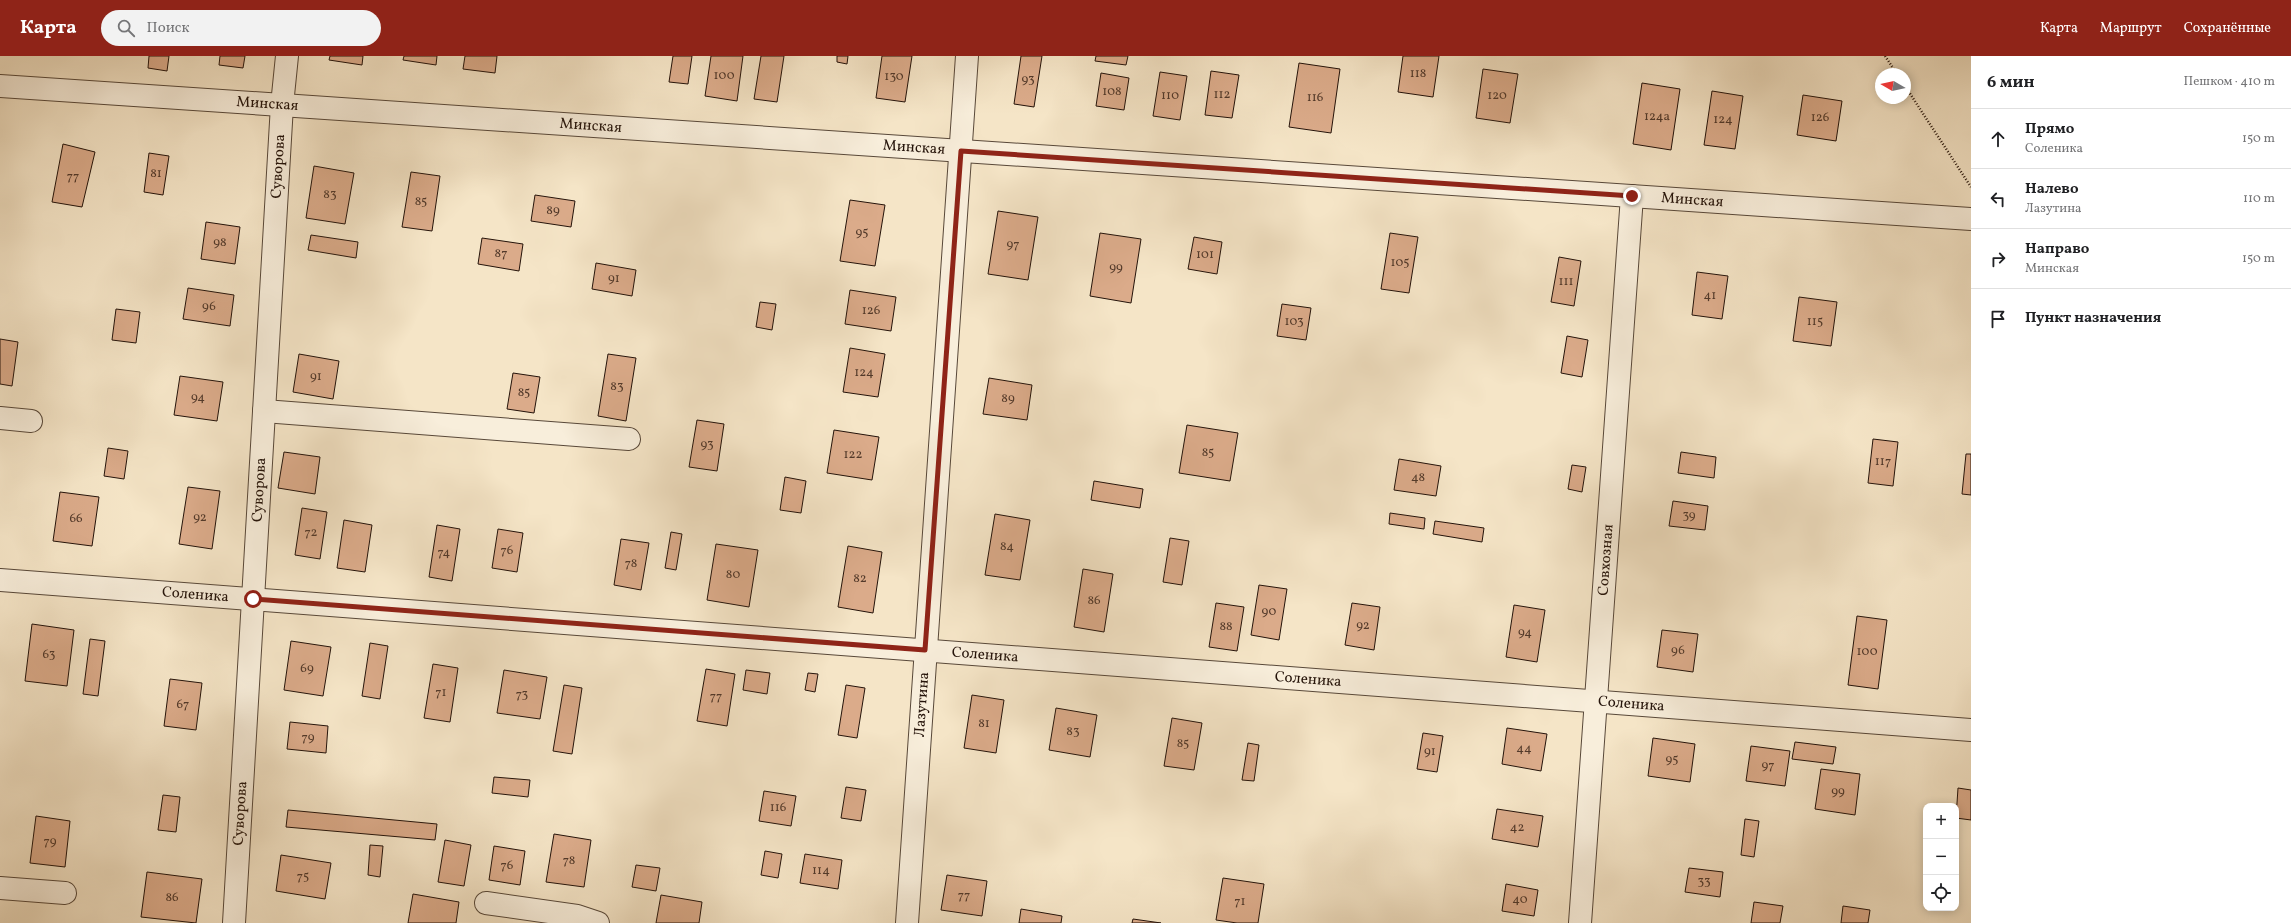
<!DOCTYPE html>
<html lang="ru">
<head>
<meta charset="utf-8">
<style>
  body { margin:0; font-family:Vollkorn,serif; background:#f2f2f2; color:#202124 }
  .controls { position:absolute; right:12px; bottom:12px; display:grid; overflow:hidden; border-radius:8px; box-shadow:0 2px 10px #0003 }
  .controls button { width:36px; height:36px; display:grid; place-items:center; padding:0; border:0; border-bottom:1px solid #e0e0e0; background:#fff; color:#202124; font:20px sans-serif }
  .compass { position:absolute; left:1875px; top:12px; width:36px; height:36px; border-radius:50%; background:#fff; box-shadow:0 2px 10px #0003; rotate:279deg }
  .stop { position:absolute; width:12px; height:12px; margin:-9px; border:3px solid #8f2418; border-radius:50%; background:#fff }
  .stop.end { background:#8f2418; border-color:#fff; box-shadow:0 1px 4px #0008 }
  .list { margin:0; padding:0; list-style:none }
  h2 { display:flex; justify-content:space-between; align-items:center; height:52px; margin:0; padding:0 16px; font-size:17px }
  h2 small { font-size:13px; font-weight:400; color:#757577 }
  .list li { display:grid; grid-template-columns:26px 1fr auto; gap:12px; align-items:center; box-sizing:border-box; height:60px; padding:0 16px; border-top:1px solid #e0e0e0 }
  .list b { display:block; font-size:15px; white-space:nowrap }
  .list p { margin:0; font-size:13px; white-space:nowrap; color:#757577 }
  .list em { font-size:13px; font-style:normal; color:#757577 }
  .icon { flex:none; width:22px; height:22px; fill:none; stroke:currentColor; stroke-width:2; stroke-linecap:round; stroke-linejoin:round }
  .map { position:relative; flex:none; width:1971px; height:867px; overflow:hidden }
  header { display:flex; align-items:center; gap:24px; box-sizing:border-box; height:56px; padding:0 20px; background:#8f2418; color:#fff }
  header strong { font-size:19px }
  nav { display:flex; gap:22px; margin-inline-start:auto; font-size:14px }
  .search { width:280px; height:36px; background:#f2f2f2; display:flex; align-items:center; gap:10px; box-sizing:border-box; padding:0 14px; border-radius:22px; color:#757577; font-size:15px }
  main { display:flex }
  aside { flex:1; background:#fff }
  .map>svg:first-child { display:block }
</style>
</head>
<body>
<header>
<strong>Карта</strong>
<div class="search"><svg class="icon" aria-label="search" viewBox="0 0 24 24"><circle cx="10" cy="10" r="6"/><path d="M15 15l6 6"/></svg>Поиск</div>
<nav><a>Карта</a><a>Маршрут</a><a>Сохранённые</a></nav>
</header>
<main>
<div class="map">
<svg width="1971" height="867" viewBox="0 0 1971 867">
  <rect width="100%" height="100%" fill="#f5e5c7"/>
  <filter id="stains"><feTurbulence type="fractalNoise" baseFrequency=".005" numOctaves="4"/><feColorMatrix values="0 0 0 0 .2 0 0 0 0 .09 0 0 0 0 .02 0 0 0 .5 -.17"/></filter>
  <radialGradient id="worn" r=".72"><stop offset=".6" stop-color="#630" stop-opacity="0"/><stop offset="1" stop-color="#630" stop-opacity=".3"/></radialGradient>
  <!-- building -->
  <g fill="#dbab8a" stroke="#24130a">
    <path d="M149 0H169L167 15 148 12Z"/>
    <path d="M220 0H245L243 12 219 9Z"/>
    <path d="M330 0H363L362 9 329 4Z"/>
    <path d="M404 0H437L436 9 403 4Z"/>
    <path d="M465 0H497L495 17 463 13Z"/>
    <path d="M673 0H692L688 28 669 26Z"/>
    <path d="M711 0H743L737 45 705 40Z"/>
    <path d="M761 0H784L777 46 754 43Z"/>
    <path d="M837 0H848L847 8 837 6Z"/>
    <path d="M882 0H912L905 46 876 42Z"/>
    <path d="M1021 0H1042L1034 51 1014 48Z"/>
    <path d="M1096 0H1128L1126 9 1095 5Z"/>
    <path d="M1403 0H1439L1433 41 1398 36Z"/>
    <path d="M1299 7 1340 13 1331 77 1289 71Z"/>
    <path d="M1483 13 1518 18 1510 67 1476 62Z"/>
    <path d="M1211 15 1239 19 1232 62 1205 59Z"/>
    <path d="M1160 16 1187 20 1180 64 1153 60Z"/>
    <path d="M1101 17 1129 22 1124 54 1096 50Z"/>
    <path d="M1642 27 1680 33 1671 94 1633 88Z"/>
    <path d="M1712 35 1743 40 1735 93 1704 89Z"/>
    <path d="M1803 39 1842 45 1836 85 1797 79Z"/>
    <path d="M63 88 95 96 82 151 52 146Z"/>
    <path d="M149 97 169 100 163 139 144 136Z"/>
    <path d="M314 110 354 117 345 168 306 162Z"/>
    <path d="M411 116 440 120 432 175 402 171Z"/>
    <path d="M535 139 575 145 571 171 531 165Z"/>
    <path d="M850 144 885 149 875 210 840 205Z"/>
    <path d="M998 155 1038 161 1028 224 988 218Z"/>
    <path d="M206 166 240 171 235 208 201 203Z"/>
    <path d="M1100 177 1141 183 1131 247 1090 240Z"/>
    <path d="M1390 177 1418 181 1409 237 1381 233Z"/>
    <path d="M311 179 358 186 356 202 308 194Z"/>
    <path d="M1194 181 1222 186 1217 218 1188 213Z"/>
    <path d="M482 182 523 188 519 215 478 208Z"/>
    <path d="M1559 201 1581 205 1574 250 1551 246Z"/>
    <path d="M596 207 636 214 632 240 592 233Z"/>
    <path d="M1697 216 1728 220 1722 263 1692 259Z"/>
    <path d="M188 232 234 239 230 270 183 263Z"/>
    <path d="M850 234 896 241 891 275 845 268Z"/>
    <path d="M1799 241 1837 246 1831 290 1793 285Z"/>
    <path d="M760 246 776 248 772 274 756 271Z"/>
    <path d="M1282 248 1311 252 1306 284 1277 280Z"/>
    <path d="M116 253 140 256 136 287 112 284Z"/>
    <path d="M1567 280 1588 284 1582 321 1561 317Z"/>
    <path d="M0 283 18 286 12 330 0 328Z"/>
    <path d="M850 292 885 298 878 341 843 336Z"/>
    <path d="M299 298 339 305 333 343 293 336Z"/>
    <path d="M608 298 636 302 626 365 598 360Z"/>
    <path d="M513 317 540 321 534 357 507 353Z"/>
    <path d="M180 320 223 326 217 365 174 359Z"/>
    <path d="M989 322 1032 329 1027 364 983 358Z"/>
    <path d="M697 364 724 368 717 415 689 411Z"/>
    <path d="M1187 369 1238 377 1230 425 1179 417Z"/>
    <path d="M834 374 879 381 872 424 827 417Z"/>
    <path d="M1873 383 1898 386 1893 430 1868 427Z"/>
    <path d="M108 392 128 395 124 423 104 420Z"/>
    <path d="M284 396 320 401 315 438 278 432Z"/>
    <path d="M1681 396 1716 401 1714 422 1678 417Z"/>
    <path d="M1966 398H1971V439L1962 438Z"/>
    <path d="M1399 403 1441 410 1436 440 1394 434Z"/>
    <path d="M1572 409 1586 411 1582 436 1568 433Z"/>
    <path d="M785 421 806 425 801 457 780 454Z"/>
    <path d="M1094 425 1143 433 1140 452 1091 444Z"/>
    <path d="M188 431 220 435 212 493 179 488Z"/>
    <path d="M60 436 99 441 92 490 53 485Z"/>
    <path d="M1673 445 1708 450 1705 474 1669 470Z"/>
    <path d="M302 452 327 456 320 503 295 499Z"/>
    <path d="M1390 457 1425 462 1424 473 1389 468Z"/>
    <path d="M995 458 1030 464 1020 524 985 519Z"/>
    <path d="M344 464 372 469 365 516 337 512Z"/>
    <path d="M1435 465 1484 472 1482 486 1433 478Z"/>
    <path d="M437 469 460 473 452 525 429 521Z"/>
    <path d="M498 473 523 477 517 516 492 512Z"/>
    <path d="M671 476 682 478 676 514 665 512Z"/>
    <path d="M1170 482 1189 485 1182 529 1163 526Z"/>
    <path d="M621 483 649 487 641 534 614 529Z"/>
    <path d="M716 488 758 494 749 551 707 544Z"/>
    <path d="M848 490 882 496 873 557 838 551Z"/>
    <path d="M1083 513 1113 518 1104 576 1074 571Z"/>
    <path d="M1259 529 1287 533 1279 584 1251 579Z"/>
    <path d="M1216 547 1244 551 1237 595 1209 591Z"/>
    <path d="M1352 547 1380 551 1374 594 1345 589Z"/>
    <path d="M1514 549 1545 554 1537 606 1506 601Z"/>
    <path d="M1857 560 1887 564 1878 633 1848 629Z"/>
    <path d="M32 568 74 574 67 630 25 625Z"/>
    <path d="M1662 574 1698 578 1693 616 1657 611Z"/>
    <path d="M90 583 105 585 98 640 83 638Z"/>
    <path d="M291 585 331 591 323 640 284 634Z"/>
    <path d="M370 587 388 590 380 643 362 640Z"/>
    <path d="M433 608 458 612 450 666 424 662Z"/>
    <path d="M706 613 735 618 727 670 697 665Z"/>
    <path d="M504 614 547 621 540 663 497 657Z"/>
    <path d="M746 614 770 617 767 638 743 634Z"/>
    <path d="M808 617 818 618 815 636 805 634Z"/>
    <path d="M170 623 202 627 196 674 164 670Z"/>
    <path d="M564 629 582 632 572 698 553 695Z"/>
    <path d="M846 629 865 632 857 682 838 679Z"/>
    <path d="M972 639 1004 644 996 697 964 692Z"/>
    <path d="M1056 652 1097 659 1090 701 1049 694Z"/>
    <path d="M1172 662 1202 667 1194 714 1164 710Z"/>
    <path d="M290 666 328 670 326 697 287 693Z"/>
    <path d="M1507 672 1547 678 1541 715 1502 708Z"/>
    <path d="M1423 677 1443 680 1437 716 1417 713Z"/>
    <path d="M1653 682 1695 688 1690 726 1648 720Z"/>
    <path d="M1795 686 1836 691 1833 708 1792 703Z"/>
    <path d="M1248 687 1259 689 1254 725 1242 724Z"/>
    <path d="M1751 690 1790 695 1785 730 1746 725Z"/>
    <path d="M1821 713 1860 718 1855 759 1815 753Z"/>
    <path d="M494 721 530 724 528 741 492 737Z"/>
    <path d="M846 731 866 734 861 765 841 762Z"/>
    <path d="M1958 732 1971 734V764L1956 762Z"/>
    <path d="M764 735 796 740 791 770 759 765Z"/>
    <path d="M163 739 180 741 176 776 158 774Z"/>
    <path d="M1497 753 1543 760 1538 791 1492 783Z"/>
    <path d="M288 754 437 768 435 784 286 771Z"/>
    <path d="M36 760 70 765 65 811 30 807Z"/>
    <path d="M1745 763 1759 765 1754 801 1741 799Z"/>
    <path d="M554 778 591 784 584 831 546 826Z"/>
    <path d="M445 784 471 789 464 830 438 826Z"/>
    <path d="M370 789 383 790 380 821 368 819Z"/>
    <path d="M494 790 525 795 520 829 489 824Z"/>
    <path d="M765 795 782 798 778 822 761 819Z"/>
    <path d="M805 798 842 804 838 833 800 827Z"/>
    <path d="M281 799 331 807 325 843 276 835Z"/>
    <path d="M636 809 660 812 656 835 632 831Z"/>
    <path d="M1689 812 1723 816 1720 841 1685 836Z"/>
    <path d="M147 816 202 823 196 867 141 861Z"/>
    <path d="M947 819 987 825 982 860 941 854Z"/>
    <path d="M1223 822 1264 828 1258 867H1237L1216 864Z"/>
    <path d="M1506 828 1538 834 1534 860 1502 855Z"/>
    <path d="M413 838 459 846 456 867H408Z"/>
    <path d="M661 839 702 846 699 867H656Z"/>
    <path d="M1754 846 1783 850 1780 867H1751Z"/>
    <path d="M1843 850 1870 854 1868 867H1841Z"/>
    <path d="M1021 853 1062 860 1061 867H1019Z"/>
    <path d="M1133 863 1161 867H1132Z"/>
  </g>
  <g fill="none" stroke-linecap="round" stroke-linejoin="round">
    <!-- minor casing -->
    <g stroke="#584839" stroke-width="24">
      <g id="minor">
        <path id="s1" d="M0 30 1971 163"/>
        <path d="M264 355 629 383"/>
        <path d="M0 362 31 365"/>
        <path id="s2" d="M0 524 1971 674"/>
        <path d="M0 832 65 837"/>
        <path d="M486 847 577 860 598 867"/>
        <path id="s3" d="M234 867 282 49 287 0"/>
        <path id="s4" d="M907 867 967 0"/>
        <path id="s5" d="M1580 867 1632 140"/>
      </g>
    </g>
    <!-- path -->
    <g stroke="#24130a" stroke-width="2.5" stroke-dasharray="1 2" stroke-linecap="butt">
      <path d="M1885 0 1897 18"/>
      <path d="M1905 30 1971 131"/>
    </g>
    <!-- minor -->
    <use href="#minor" stroke="#f8eedb" stroke-width="22"/>
  </g>
  <g fill="none" stroke-linecap="round" stroke-linejoin="round">
    <!-- route -->
    <path stroke="#8f2418" stroke-width="5" d="M253 543 925 594 961 95 1632 140"/>
  </g>
  <g text-anchor="middle" dominant-baseline="central" stroke-width="3" stroke-linejoin="round" paint-order="stroke">
    <!-- number labels -->
    <g font-size="13" fill="#52392a">
      <text x="1418" y="18">118</text>
      <text x="724" y="20">100</text>
      <text x="894" y="21">130</text>
      <text x="1028" y="24">93</text>
      <text x="1112" y="36">108</text>
      <text x="1222" y="39">112</text>
      <text x="1170" y="40">110</text>
      <text x="1497" y="40">120</text>
      <text x="1315" y="42">116</text>
      <text x="1657" y="61">124а</text>
      <text x="1820" y="62">126</text>
      <text x="1723" y="64">124</text>
      <text x="156" y="118">81</text>
      <text x="73" y="121">77</text>
      <text x="330" y="139">83</text>
      <text x="421" y="146">85</text>
      <text x="553" y="155">89</text>
      <text x="862" y="177">95</text>
      <text x="220" y="187">98</text>
      <text x="1013" y="189">97</text>
      <text x="501" y="198">87</text>
      <text x="1205" y="199">101</text>
      <text x="1400" y="207">105</text>
      <text x="1116" y="212">99</text>
      <text x="614" y="223">91</text>
      <text x="1566" y="226">111</text>
      <text x="1710" y="240">41</text>
      <text x="209" y="251">96</text>
      <text x="871" y="255">126</text>
      <text x="1294" y="266">103</text>
      <text x="1815" y="266">115</text>
      <text x="864" y="317">124</text>
      <text x="316" y="321">91</text>
      <text x="617" y="331">83</text>
      <text x="524" y="337">85</text>
      <text x="198" y="342">94</text>
      <text x="1008" y="343">89</text>
      <text x="707" y="389">93</text>
      <text x="1208" y="397">85</text>
      <text x="853" y="399">122</text>
      <text x="1883" y="406">117</text>
      <text x="1418" y="422">48</text>
      <text x="1689" y="460">39</text>
      <text x="200" y="462">92</text>
      <text x="76" y="463">66</text>
      <text x="311" y="477">72</text>
      <text x="1007" y="491">84</text>
      <text x="507" y="495">76</text>
      <text x="444" y="497">74</text>
      <text x="631" y="508">78</text>
      <text x="733" y="519">80</text>
      <text x="860" y="523">82</text>
      <text x="1094" y="545">86</text>
      <text x="1269" y="556">90</text>
      <text x="1363" y="570">92</text>
      <text x="1226" y="571">88</text>
      <text x="1525" y="577">94</text>
      <text x="1678" y="595">96</text>
      <text x="1867" y="596">100</text>
      <text x="49" y="599">63</text>
      <text x="307" y="613">69</text>
      <text x="441" y="637">71</text>
      <text x="522" y="639">73</text>
      <text x="716" y="641">77</text>
      <text x="183" y="649">67</text>
      <text x="984" y="668">81</text>
      <text x="1073" y="676">83</text>
      <text x="308" y="682">79</text>
      <text x="1183" y="688">85</text>
      <text x="1524" y="693">44</text>
      <text x="1430" y="696">91</text>
      <text x="1672" y="704">95</text>
      <text x="1768" y="710">97</text>
      <text x="1838" y="736">99</text>
      <text x="778" y="752">116</text>
      <text x="1517" y="772">42</text>
      <text x="50" y="786">79</text>
      <text x="569" y="805">78</text>
      <text x="507" y="810">76</text>
      <text x="821" y="815">114</text>
      <text x="303" y="821">75</text>
      <text x="1704" y="826">33</text>
      <text x="964" y="840">77</text>
      <text x="172" y="842">86</text>
      <text x="1520" y="844">40</text>
      <text x="1240" y="846">71</text>
    </g>
    <!-- street labels -->
    <g font-size="15" fill="#24130a" stroke="#f8eedb">
      <text stroke="none"><textPath href="#s1" startOffset="268">Минская</textPath></text>
      <text stroke="none"><textPath href="#s1" startOffset="592">Минская</textPath></text>
      <text stroke="none"><textPath href="#s1" startOffset="916">Минская</textPath></text>
      <text stroke="none"><textPath href="#s3" startOffset="758">Суворова</textPath></text>
      <text stroke="none"><textPath href="#s1" startOffset="1696">Минская</textPath></text>
      <text stroke="none"><textPath href="#s3" startOffset="434">Суворова</textPath></text>
      <text stroke="none"><textPath href="#s5" startOffset="364">Совхозная</textPath></text>
      <text stroke="none"><textPath href="#s2" startOffset="196">Соленика</textPath></text>
      <text stroke="none"><textPath href="#s2" startOffset="988">Соленика</textPath></text>
      <text stroke="none"><textPath href="#s2" startOffset="1312">Соленика</textPath></text>
      <text stroke="none"><textPath href="#s2" startOffset="1636">Соленика</textPath></text>
      <text stroke="none"><textPath href="#s4" startOffset="219">Лазутина</textPath></text>
      <text stroke="none"><textPath href="#s3" startOffset="110">Суворова</textPath></text>
    </g>
  </g>
  <rect width="100%" height="100%" filter="url(#stains)"/>
  <rect width="100%" height="100%" fill="url(#worn)"/>
</svg>
<div class="controls">
<button>+</button>
<button>−</button>
<button><svg class="icon" aria-label="locate" viewBox="0 0 24 24"><circle cx="12" cy="12" r="6"/><path d="M12 2v4M12 18v4M2 12h4M18 12h4"/></svg></button>
</div>
<svg class="compass" viewBox="-18 -18 36 36"><path d="M0-13l5 13h-10z" fill="#e53935"/><path d="M0 13l5-13h-10z" fill="#757577"/></svg>
<div class="stop" style="left:253px;top:543px"></div>
<div class="stop end" style="left:1632px;top:140px"></div>
</div>
<aside>
<h2>6 мин<small>Пешком · 410 m</small></h2>
<ul class="list">
<li><svg class="icon" aria-label="ahead" viewBox="0 0 24 24"><path d="M12 20V5M6 11l6-6 6 6"/></svg><div><b>Прямо</b><p>Соленика</p></div><em>150 m</em></li>
<li><svg class="icon" aria-label="left" viewBox="0 0 24 24"><path d="M17 20v-9H6M10 6l-5 5 5 5"/></svg><div><b>Налево</b><p>Лазутина</p></div><em>110 m</em></li>
<li><svg class="icon" aria-label="right" viewBox="0 0 24 24"><path d="M7 20v-9h11M14 6l5 5-5 5"/></svg><div><b>Направо</b><p>Минская</p></div><em>150 m</em></li>
<li><svg class="icon" aria-label="arrive" viewBox="0 0 24 24"><path d="M6 21V4h12l-3 4 3 4H6"/></svg><div><b>Пункт назначения</b></div></li>
</ul>
</aside>
</main>
</body>
</html>
